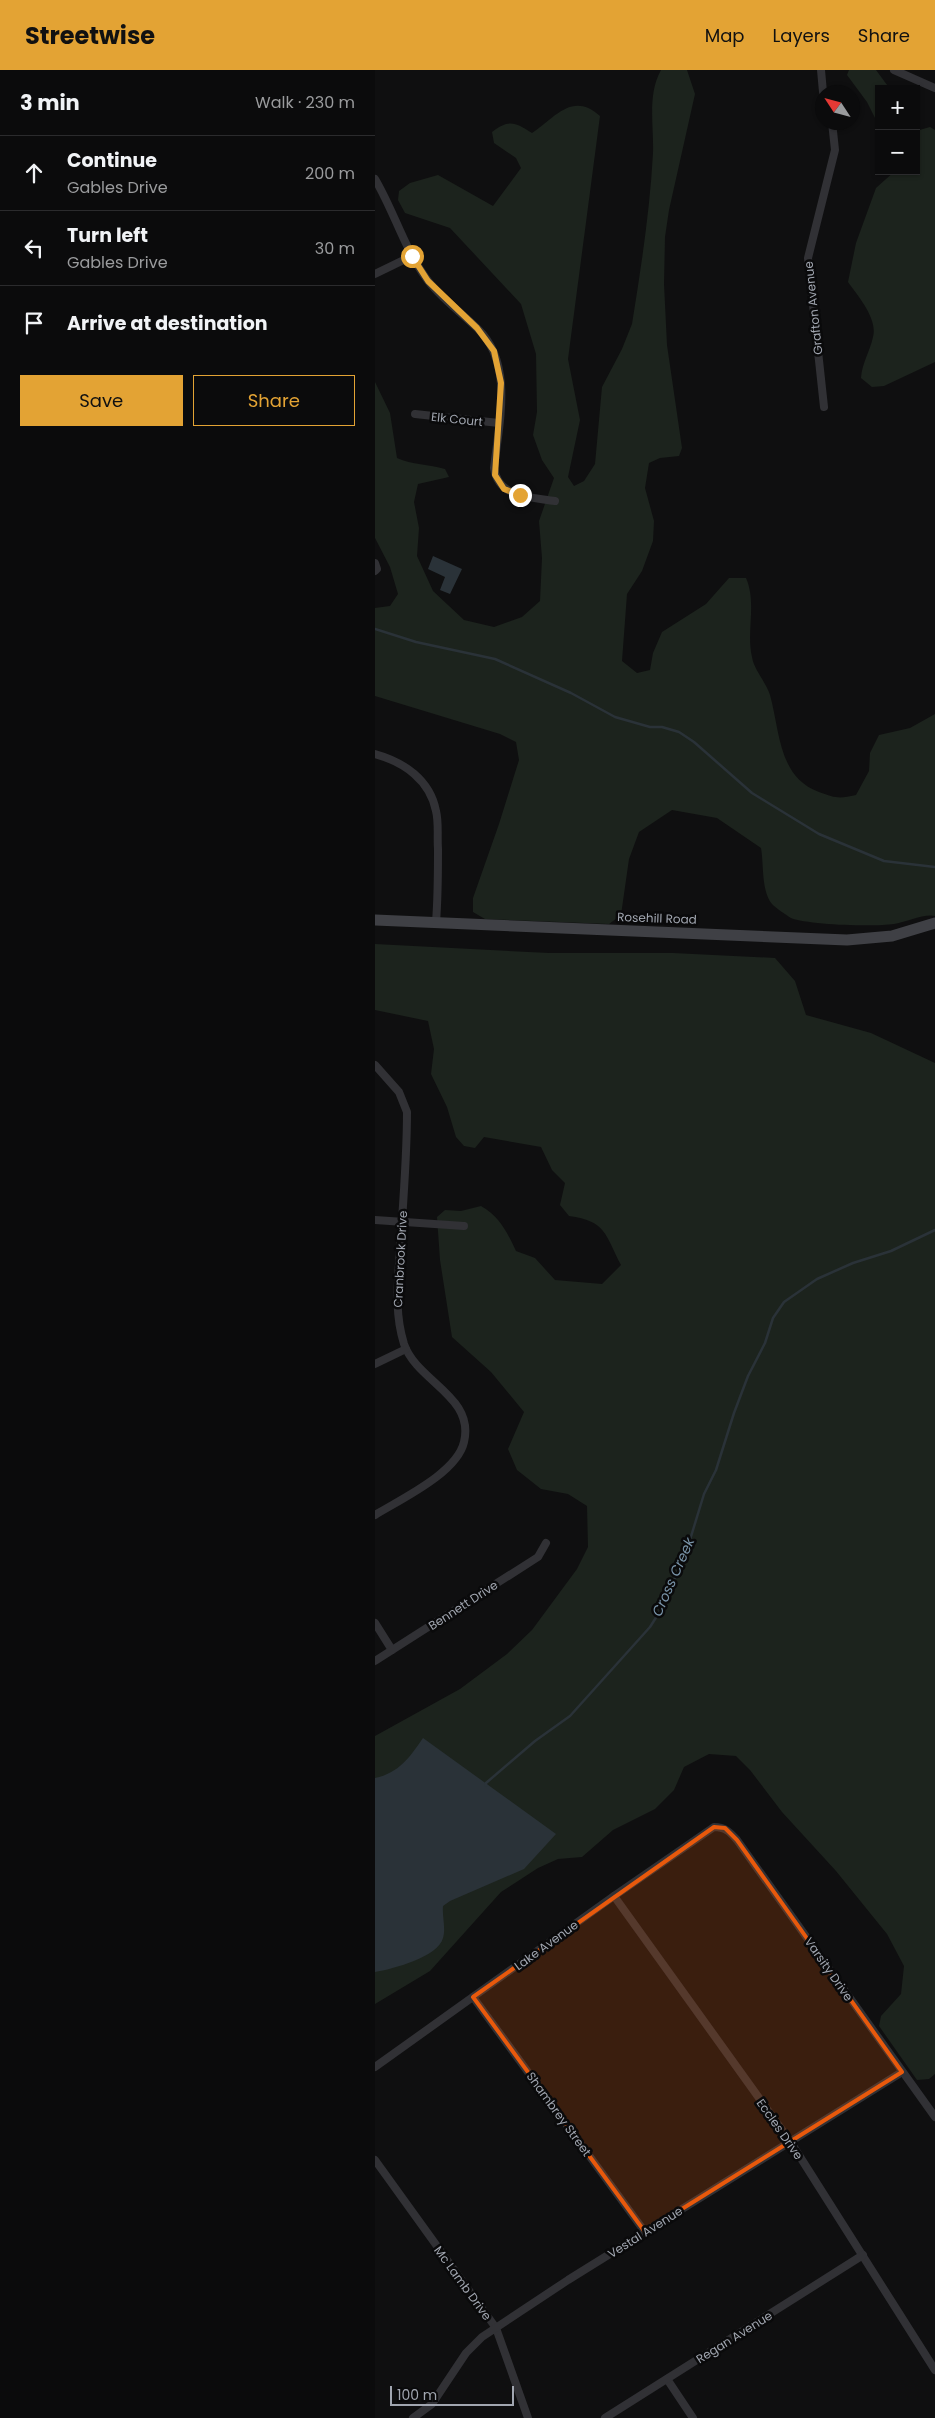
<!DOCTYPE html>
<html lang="en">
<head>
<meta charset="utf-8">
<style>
  body { margin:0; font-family:Poppins,sans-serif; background:#141415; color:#f1f3f6 }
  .controls { position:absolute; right:15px; top:15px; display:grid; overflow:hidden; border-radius:0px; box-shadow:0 1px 4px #0004 }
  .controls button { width:45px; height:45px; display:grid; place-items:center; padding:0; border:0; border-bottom:1px solid #2b2b2d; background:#0b0b0c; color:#f1f3f6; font:25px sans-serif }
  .compass { position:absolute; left:440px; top:15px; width:45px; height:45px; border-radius:50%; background:#0b0b0c; box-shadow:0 1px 4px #0004; rotate:306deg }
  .scale { position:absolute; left:15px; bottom:12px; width:124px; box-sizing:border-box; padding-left:5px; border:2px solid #a1a6b0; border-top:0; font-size:14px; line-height:18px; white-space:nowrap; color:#a1a6b0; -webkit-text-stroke:4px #0a0a0b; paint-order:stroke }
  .stop { position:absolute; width:15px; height:15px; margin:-11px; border:4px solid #e3a334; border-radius:50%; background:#fff }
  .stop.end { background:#e3a334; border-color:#fff; box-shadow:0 1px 5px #0008 }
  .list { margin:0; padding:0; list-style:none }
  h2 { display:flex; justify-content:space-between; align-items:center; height:65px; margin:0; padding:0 20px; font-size:21px }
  h2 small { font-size:16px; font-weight:400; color:#9a9b9d }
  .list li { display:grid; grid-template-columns:32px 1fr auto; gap:15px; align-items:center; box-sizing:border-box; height:75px; padding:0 20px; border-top:1px solid #2b2b2d }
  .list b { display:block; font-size:19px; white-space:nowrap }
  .list p { margin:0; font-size:16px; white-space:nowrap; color:#9a9b9d }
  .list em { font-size:16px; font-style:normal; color:#9a9b9d }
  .actions { display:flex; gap:10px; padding:15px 20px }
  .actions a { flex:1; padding:11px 0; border:1px solid #e3a334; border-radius:0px; text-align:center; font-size:18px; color:#e3a334 }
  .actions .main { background:#e3a334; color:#111 }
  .icon { flex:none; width:28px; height:28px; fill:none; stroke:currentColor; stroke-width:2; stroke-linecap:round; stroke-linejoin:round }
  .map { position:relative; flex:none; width:560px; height:2348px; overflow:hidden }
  header { display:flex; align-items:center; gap:30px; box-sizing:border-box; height:70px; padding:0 25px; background:#e3a334; color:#111 }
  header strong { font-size:24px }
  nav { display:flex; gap:28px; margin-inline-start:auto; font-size:18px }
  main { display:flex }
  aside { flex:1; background:#0b0b0c }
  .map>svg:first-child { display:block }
</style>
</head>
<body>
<header>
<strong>Streetwise</strong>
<nav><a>Map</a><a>Layers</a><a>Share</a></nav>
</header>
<main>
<aside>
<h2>3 min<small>Walk · 230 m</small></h2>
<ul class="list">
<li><svg class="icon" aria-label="ahead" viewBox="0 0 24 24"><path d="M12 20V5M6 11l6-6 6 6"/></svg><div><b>Continue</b><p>Gables Drive</p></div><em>200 m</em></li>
<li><svg class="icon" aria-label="left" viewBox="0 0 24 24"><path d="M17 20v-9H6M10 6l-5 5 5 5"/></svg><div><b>Turn left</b><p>Gables Drive</p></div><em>30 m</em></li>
<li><svg class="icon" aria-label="arrive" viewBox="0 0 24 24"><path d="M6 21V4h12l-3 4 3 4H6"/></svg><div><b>Arrive at destination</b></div></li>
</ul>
<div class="actions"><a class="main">Save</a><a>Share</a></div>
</aside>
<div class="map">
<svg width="560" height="2348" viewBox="0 0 560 2348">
  <rect width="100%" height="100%" fill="#0f0f10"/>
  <!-- green -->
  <g fill="#1c231d">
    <path d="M286 0H312L320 24 294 140 290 167 289 214 292 275 307 378 304 386 285 388 274 393 270 418 279 451 278 471 267 501 252 524 247 591 262 603 275 600 278 583 287 562 331 534 354 508H371C382 533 371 561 377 587 379 600 391 612 395 625 405 661 403 707 444 722 460 728 464 729 481 725L494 701 495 683 504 665 535 658 560 644V846C551 843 530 852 519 854 499 857 433 855 416 848 411 845 401 838 397 834 386 820 389 795 386 778L342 748 297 740 264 762 254 789 246 845 234 854 110 849 98 842V828L124 754 144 690 141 672 125 664 0 626V538L15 536 23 524 15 497 0 468V312L15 343 22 388C37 395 54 394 70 399L74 407 43 414 39 432 44 458 42 486 58 521 89 550 119 557 147 547 165 531 167 488 164 451 179 408 167 390 158 365 162 342 161 284 146 234 75 158 30 143 23 130 24 121 35 113 63 105 118 136 146 98 141 88 119 73 117 62C134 49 140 52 157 63 180 48 197 21 225 46L193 289 205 350 193 407 199 416 209 411 220 394 227 317 247 279 257 254C266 198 275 140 278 83 279 56 272 25 286 0Z"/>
    <path d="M474 0H501L515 19H504V56L492 32 472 5Z"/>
    <path d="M555 57 560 60V292L509 316 497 317 486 308C487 293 495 281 498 267 503 249 483 226 473 212L481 173 501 118 520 101H541V61Z"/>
    <path d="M0 874 174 883H298L400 888 420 911 431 945 496 963 560 993V2004L554 2009 542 2010 504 1956 506 1946 526 1924 529 1896 512 1864 461 1801 407 1742 375 1700 361 1686 334 1684 309 1697 299 1720 280 1739 238 1760 207 1787 183 1789 163 1798 126 1822 55 1901 0 1934V1666L85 1619 132 1584 157 1560 202 1499 213 1477 212 1436 193 1424 166 1419 142 1400 133 1379 149 1342 116 1302 77 1267 65 1190 62 1147 70 1140 86 1141 106 1136C125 1147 132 1162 141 1181L160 1188 180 1210 227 1214 246 1195C230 1164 231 1151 194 1146L185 1135 190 1113 177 1100 166 1077 109 1067 100 1078 89 1076 81 1067 72 1037 56 1004 59 979 53 951 0 940Z"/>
  </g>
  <!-- water -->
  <g fill="#2a3238">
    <path d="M58 486 87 499 75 524 65 520 70 507 53 499Z"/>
    <path d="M48 1668 181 1764 149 1799 75 1831 68 1836C67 1847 71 1858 68 1868 63 1887 18 1899 0 1902V1708C24 1703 35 1687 48 1668Z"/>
  </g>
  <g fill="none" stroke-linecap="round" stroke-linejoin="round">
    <!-- stream -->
    <g stroke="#2a3238" stroke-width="2.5">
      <path d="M0 559 41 572 120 589 196 623 240 647 275 657H287L304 662 319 672 377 723 444 764 509 791 560 797"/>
      <path d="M111 1716V1713L160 1671 195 1646 275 1557 289 1535 314 1473 329 1424 341 1400 359 1343 373 1306 390 1273 398 1248 409 1232 442 1209 478 1193 516 1181 560 1160"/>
    </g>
    <!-- street -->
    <g stroke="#313135" stroke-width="8">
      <path d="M446 0 448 22"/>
      <path d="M519 0 560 18"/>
      <path d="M0 109C19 141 29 178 51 208 64 227 86 242 103 259 139 294 124 353 119 398 123 428 156 427 180 431"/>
      <path d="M0 204 37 186"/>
      <path d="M449 337 433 188 460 80 457 52"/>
      <path d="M40 344 124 353"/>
      <path d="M0 493 2 499 0 501"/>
      <path d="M0 684C29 692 55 710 61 741 64 753 62 767 63 779 63 804 63 827 61 852"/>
      <path d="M0 995 24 1022 32 1042C32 1088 28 1134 25 1179 23 1212 19 1242 29 1274 42 1312 100 1326 89 1372 82 1403 26 1429 0 1445"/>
      <path d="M0 1150 89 1156"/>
      <path d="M0 1294 31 1279"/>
      <path d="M0 1553 17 1580"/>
      <path d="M0 1591 163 1487 171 1473"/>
      <path d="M239 1826 415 2071 560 2300"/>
      <path d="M98 1927 270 2162"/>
      <path d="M0 1997 239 1826 339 1757C350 1757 355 1762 362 1770L560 2047"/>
      <path d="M0 2090 121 2258 153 2348"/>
      <path d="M292 2309 318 2348"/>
      <path d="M38 2348 57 2334 91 2283 107 2267 193 2210 527 2002"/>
      <path d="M230 2348 488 2185"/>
    </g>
    <!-- secondary -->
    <path stroke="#3f4045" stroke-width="11" d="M0 850 472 870 517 866 560 853"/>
  </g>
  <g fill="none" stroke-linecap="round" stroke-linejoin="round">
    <!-- route -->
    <path stroke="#e3a334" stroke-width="6" d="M37 186 53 211 102 258 119 281 126 313 120 405 129 419 145 425"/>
  </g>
  <!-- marked area -->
  <path fill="#e8590c" fill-opacity="0.2" stroke="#e8590c" stroke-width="4" stroke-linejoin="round" d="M339 1757 350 1758 362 1770 527 2002 270 2162 98 1927Z"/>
  <g text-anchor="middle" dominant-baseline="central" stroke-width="5" stroke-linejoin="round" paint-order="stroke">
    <!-- street labels -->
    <g font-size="12" fill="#a1a6b0" stroke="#0a0a0b">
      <text transform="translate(438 238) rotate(-96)">Grafton Avenue</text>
      <text transform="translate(82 349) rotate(6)">Elk Court</text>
      <text transform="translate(282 848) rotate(2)">Rosehill Road</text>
      <text transform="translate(25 1189) rotate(-87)">Cranbrook Drive</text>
      <text transform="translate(88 1535) rotate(-33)">Bennett Drive</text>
      <text transform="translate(171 1875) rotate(-36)">Lake Avenue</text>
      <text transform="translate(454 1899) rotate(55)">Varsity Drive</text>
      <text transform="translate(184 2044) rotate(54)">Shambrey Street</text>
      <text transform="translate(405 2059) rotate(55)">Eccles Drive</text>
      <text transform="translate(270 2162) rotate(-32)">Vestal Avenue</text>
      <text transform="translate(88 2213) rotate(54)">Mc Lamb Drive</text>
      <text transform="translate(359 2267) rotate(-32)">Regan Avenue</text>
    </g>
    <!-- water labels -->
    <g font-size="14" font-style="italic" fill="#7a95aa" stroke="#0a0a0b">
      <text transform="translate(298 1507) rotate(-66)">Cross Creek</text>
    </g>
  </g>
</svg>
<div class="controls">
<button>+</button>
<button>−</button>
</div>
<svg class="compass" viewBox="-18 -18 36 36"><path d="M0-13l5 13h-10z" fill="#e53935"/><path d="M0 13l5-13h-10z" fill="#9a9b9d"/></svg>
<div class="scale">100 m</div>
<div class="stop" style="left:37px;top:186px"></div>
<div class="stop end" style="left:145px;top:425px"></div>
</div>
</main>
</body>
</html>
